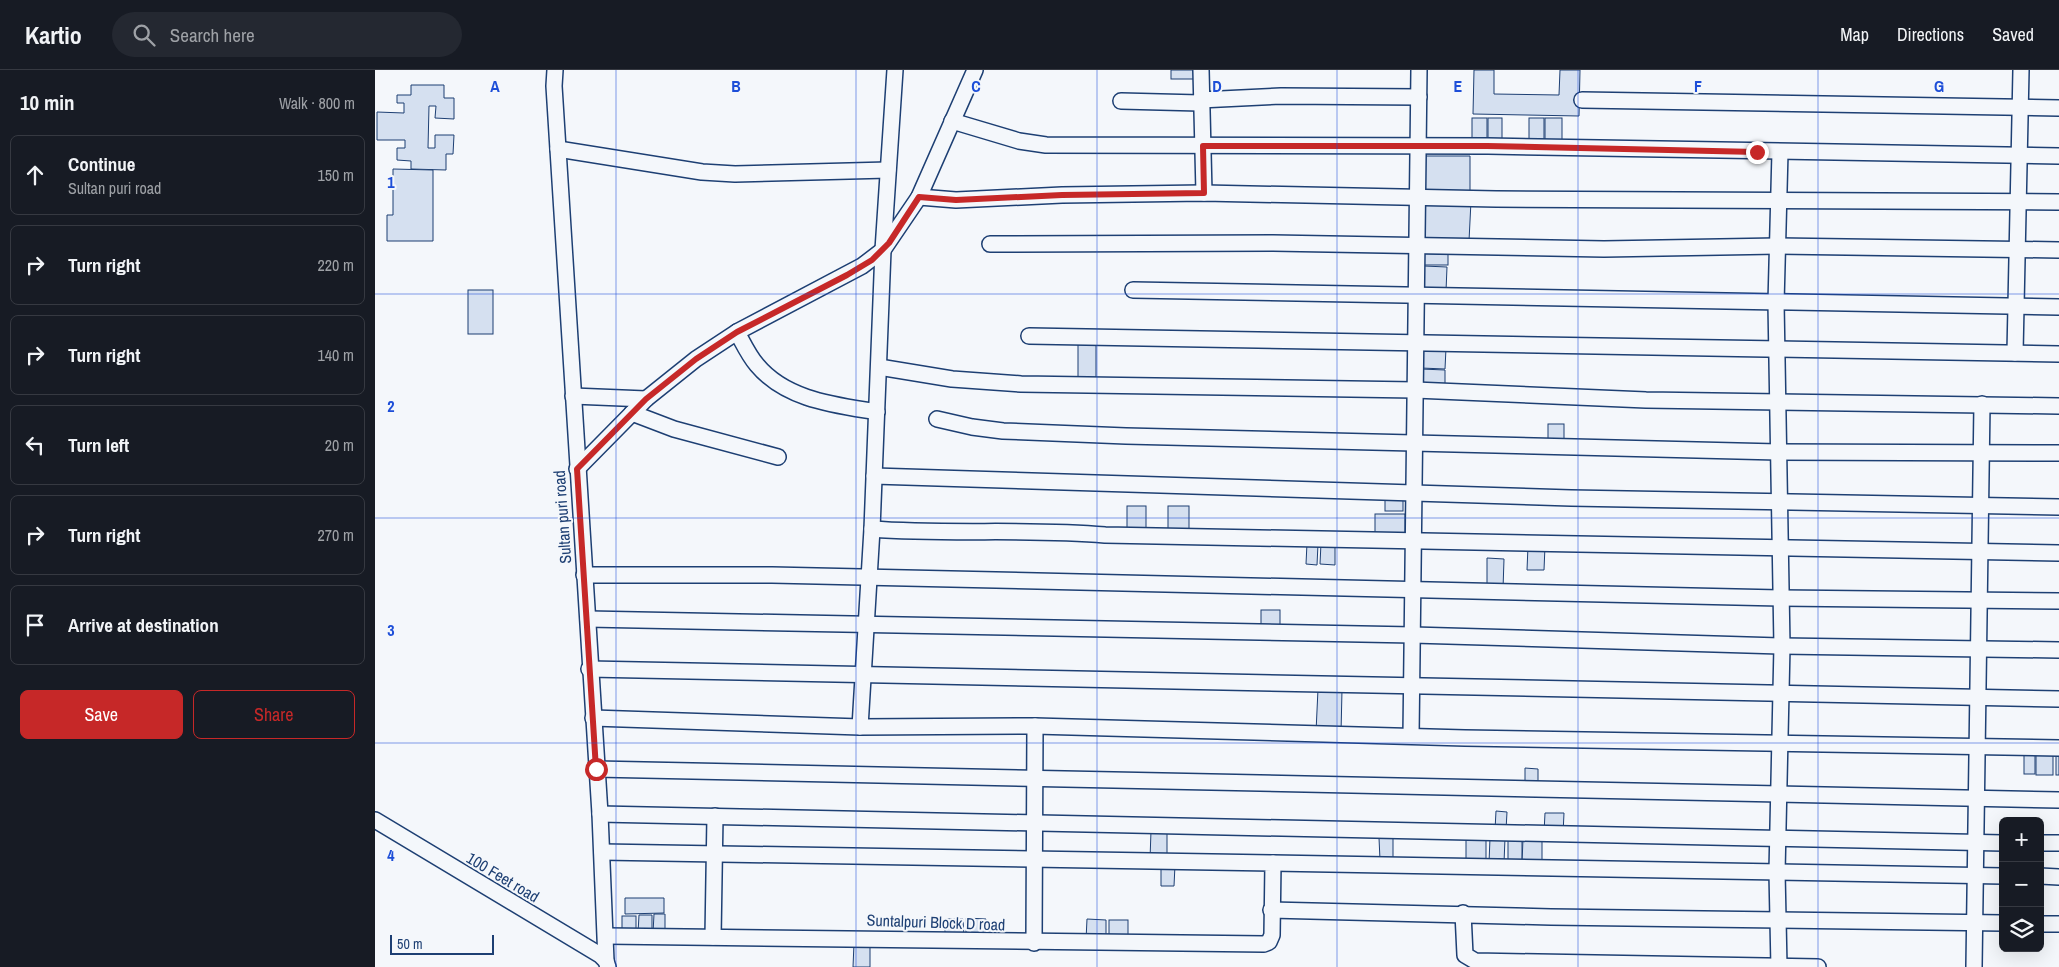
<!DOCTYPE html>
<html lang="en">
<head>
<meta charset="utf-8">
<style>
  body { margin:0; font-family:"Archivo Narrow",sans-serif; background:#242831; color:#f1f3f6 }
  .controls { position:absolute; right:15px; bottom:15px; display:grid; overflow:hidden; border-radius:8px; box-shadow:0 5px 20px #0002 }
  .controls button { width:45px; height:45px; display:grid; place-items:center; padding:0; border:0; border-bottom:1px solid #363941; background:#171b24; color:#f1f3f6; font:25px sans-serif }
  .scale { position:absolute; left:15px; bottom:12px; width:104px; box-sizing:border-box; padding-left:5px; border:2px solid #1d3f73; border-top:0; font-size:14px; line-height:18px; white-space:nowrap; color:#1d3f73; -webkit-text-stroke:4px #f4f7fb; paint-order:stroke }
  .stop { position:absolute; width:15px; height:15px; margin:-11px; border:4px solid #c62828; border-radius:50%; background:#fff }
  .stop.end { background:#c62828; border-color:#fff; box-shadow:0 1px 5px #0008 }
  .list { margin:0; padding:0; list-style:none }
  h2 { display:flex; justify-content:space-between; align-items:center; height:65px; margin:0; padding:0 20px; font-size:21px }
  h2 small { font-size:16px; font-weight:400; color:#9ea1a6 }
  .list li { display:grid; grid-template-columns:32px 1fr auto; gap:15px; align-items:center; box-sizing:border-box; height:80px; margin:0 10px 10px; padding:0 10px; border:1px solid #363941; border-radius:8px }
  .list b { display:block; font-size:19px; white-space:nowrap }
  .list p { margin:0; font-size:16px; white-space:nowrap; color:#9ea1a6 }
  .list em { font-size:16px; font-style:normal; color:#9ea1a6 }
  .actions { display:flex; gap:10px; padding:15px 20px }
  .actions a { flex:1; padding:11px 0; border:1px solid #c62828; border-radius:8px; text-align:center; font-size:18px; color:#c62828 }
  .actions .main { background:#c62828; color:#fff }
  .icon { flex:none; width:28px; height:28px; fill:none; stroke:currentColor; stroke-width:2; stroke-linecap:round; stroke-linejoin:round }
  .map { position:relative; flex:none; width:1684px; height:897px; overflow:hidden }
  header { display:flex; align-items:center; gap:30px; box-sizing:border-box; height:70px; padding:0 25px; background:#171b24; border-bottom:1px solid #363941 }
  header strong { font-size:24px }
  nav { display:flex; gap:28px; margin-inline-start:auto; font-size:18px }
  .search { width:350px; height:45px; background:#242831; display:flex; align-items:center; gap:12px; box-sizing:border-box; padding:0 18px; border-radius:28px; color:#9ea1a6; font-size:19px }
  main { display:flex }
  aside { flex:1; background:#171b24 }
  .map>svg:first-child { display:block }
</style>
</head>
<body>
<header>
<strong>Kartio</strong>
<div class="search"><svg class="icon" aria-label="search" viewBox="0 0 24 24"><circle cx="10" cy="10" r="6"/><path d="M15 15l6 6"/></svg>Search here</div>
<nav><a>Map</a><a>Directions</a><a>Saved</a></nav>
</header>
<main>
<aside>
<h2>10 min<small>Walk · 800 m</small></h2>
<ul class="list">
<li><svg class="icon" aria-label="ahead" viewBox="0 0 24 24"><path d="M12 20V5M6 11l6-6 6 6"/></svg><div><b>Continue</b><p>Sultan puri road</p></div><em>150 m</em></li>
<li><svg class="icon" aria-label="right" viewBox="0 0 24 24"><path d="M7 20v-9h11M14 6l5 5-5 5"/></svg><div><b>Turn right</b></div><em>220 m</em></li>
<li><svg class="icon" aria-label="right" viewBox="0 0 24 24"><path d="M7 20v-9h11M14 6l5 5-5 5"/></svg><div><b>Turn right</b></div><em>140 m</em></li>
<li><svg class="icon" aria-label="left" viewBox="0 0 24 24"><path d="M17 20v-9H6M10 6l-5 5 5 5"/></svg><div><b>Turn left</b></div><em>20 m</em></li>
<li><svg class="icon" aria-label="right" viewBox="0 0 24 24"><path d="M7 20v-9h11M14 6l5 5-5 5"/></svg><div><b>Turn right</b></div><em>270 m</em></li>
<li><svg class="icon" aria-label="arrive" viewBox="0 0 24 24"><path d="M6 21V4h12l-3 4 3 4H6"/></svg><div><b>Arrive at destination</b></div></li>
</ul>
<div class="actions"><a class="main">Save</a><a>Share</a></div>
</aside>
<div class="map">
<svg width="1684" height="897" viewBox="0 0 1684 897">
  <rect width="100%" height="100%" fill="#f4f7fb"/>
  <!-- building -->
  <g fill="#d5e0f0" stroke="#1d3f73">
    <rect x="796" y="0" width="26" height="9"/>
    <path d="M1099 0H1119V24L1184 25 1185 0H1205L1204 46 1098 44Z"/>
    <path d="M36 15H69V28H79V49L60 48 61 36H54L53 78H60V65H79L78 84H71V100L36 99V91L22 90V78H30V70H2V42L29 43V33H22V25H36Z"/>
    <rect x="1097" y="48" width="15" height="27"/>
    <rect x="1113" y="48" width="14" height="27"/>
    <rect x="1154" y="48" width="15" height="29"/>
    <rect x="1170" y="48" width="17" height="29"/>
    <path d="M1050 86H1095V124L1048 123Z"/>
    <path d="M18 99 58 100V171H12V145H18Z"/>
    <path d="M1048 131H1096L1094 171 1049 170Z"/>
    <rect x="1049" y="180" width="24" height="15"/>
    <path d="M1049 196 1072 197 1071 221 1048 220Z"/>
    <rect x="93" y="220" width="25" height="44"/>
    <rect x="703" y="272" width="18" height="40"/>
    <path d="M1047 277 1071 278 1070 299 1046 298Z"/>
    <path d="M1046 299 1070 300V321L1045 320Z"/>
    <rect x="1173" y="354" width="16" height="20"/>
    <rect x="1010" y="425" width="18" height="16"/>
    <rect x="752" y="436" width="19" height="23"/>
    <rect x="793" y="436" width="21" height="25"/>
    <rect x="1000" y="444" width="30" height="22"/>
    <path d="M932 473 943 474 942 495 931 494Z"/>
    <path d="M946 473 960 474V495L945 494Z"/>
    <path d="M1153 476H1170L1169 500H1152Z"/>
    <path d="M1112 488 1129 489 1128 519H1112Z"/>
    <rect x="886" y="540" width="19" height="22"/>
    <path d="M943 619 967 620 966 663 941 662Z"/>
    <rect x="1649" y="681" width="11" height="23"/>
    <rect x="1661" y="681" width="17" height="24"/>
    <rect x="1681" y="682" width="3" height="23"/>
    <path d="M1150 698 1163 699V719L1150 718Z"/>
    <path d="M1121 741 1132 742 1131 760H1120Z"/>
    <path d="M1170 743H1189L1188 764 1169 763Z"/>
    <path d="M776 761H792V790L775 789Z"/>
    <path d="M1018 767V789L1005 790 1004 768Z"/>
    <rect x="1133" y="767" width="14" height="27"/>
    <path d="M1091 768H1111V793L1091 792Z"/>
    <path d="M1115 768H1130L1129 793H1114Z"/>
    <path d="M1148 768 1167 769V794H1147Z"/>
    <path d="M786 795H800L799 816H786Z"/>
    <path d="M250 828H289V843L250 844Z"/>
    <path d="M279 844H290V864L278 863Z"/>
    <path d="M264 845H277V863H263Z"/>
    <rect x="247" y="846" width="14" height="17"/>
    <path d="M591 848 611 849V869H591Z"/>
    <path d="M570 849H588L589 869H570Z"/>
    <path d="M712 849 731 850V870H711Z"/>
    <rect x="734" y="850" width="19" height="20"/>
    <path d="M479 873H495V897H478Z"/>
  </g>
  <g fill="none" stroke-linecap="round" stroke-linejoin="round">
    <!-- minor casing -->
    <g stroke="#1d3f73" stroke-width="18">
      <g id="minor">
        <path d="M180 0 179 16 225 744 231 891"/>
        <path d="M826 0 829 123"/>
        <path d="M825 30 906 26 1044 27"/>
        <path d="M1207 30 1684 38"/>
        <path d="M746 31 825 33"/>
        <path d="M577 51 644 71 671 75 1113 76 1684 86"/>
        <path d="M183 79 327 102 360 104 513 100"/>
        <path d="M544 127 581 130 687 125 829 123 1121 129 1684 132"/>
        <path d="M615 174 898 173 1229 179 1403 176 1684 180"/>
        <path d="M758 220 1684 237"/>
        <path d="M362 262C368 273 374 286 382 295 411 330 460 335 502 342"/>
        <path d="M654 266 1684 284"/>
        <path d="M1640 283 1646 0"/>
        <path d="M504 297 577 309 646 314 1040 320 1271 330 1684 336"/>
        <path d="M198 326 271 329"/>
        <path d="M257 343 299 359 403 387"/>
        <path d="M562 349 597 357 628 361 751 366 1403 382 1684 383"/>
        <path d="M202 399 271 329 321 289 362 262 487 196 508 180 544 127 600 0"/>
        <path d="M499 406 1196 428 1684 437"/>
        <path d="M497 459C575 465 653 458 730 465L1684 483"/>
        <path d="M209 505H397L1406 528 1684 531"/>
        <path d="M213 549 1038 565 1407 576 1684 580"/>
        <path d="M214 599 1684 629"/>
        <path d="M218 648 485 657 660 656 1090 668 1684 678"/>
        <path d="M485 657 497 459 508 180 520 0"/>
        <path d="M1036 666 1044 0"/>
        <path d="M221 699 1684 730"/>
        <path d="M225 744 1628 773"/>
        <path d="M0 750 225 885 231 891 233 897"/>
        <path d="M1665 773H1684"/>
        <path d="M227 782 898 793 897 865 894 872 889 874 232 866"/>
        <path d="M898 793 1628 806"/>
        <path d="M1665 806 1684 807"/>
        <path d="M896 840 1176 847 1628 853"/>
        <path d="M1088 843 1090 885 1100 891 1443 897"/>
        <path d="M1665 854H1684"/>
        <path d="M338 867 340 746"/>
        <path d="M659 873 660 656"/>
        <path d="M1404 897 1402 802 1407 576 1401 233 1405 82"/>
        <path d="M1599 897 1607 334"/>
      </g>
    </g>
    <!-- minor -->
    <use href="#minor" stroke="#f4f7fb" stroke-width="15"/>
  </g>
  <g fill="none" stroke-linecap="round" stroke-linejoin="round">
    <!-- route -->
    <path stroke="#c62828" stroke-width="6" d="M221 699 202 399 271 329 321 289 362 262 472 205 497 190 514 173 544 127 581 130 687 125 829 123 828 76H1112L1382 82"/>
  </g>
  <!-- grid -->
  <path fill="none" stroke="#1d4ed8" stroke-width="1" stroke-opacity="0.55" d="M241 0V897M481 0V897M722 0V897M962 0V897M1203 0V897M1443 0V897M0 224H1684M0 448H1684M0 673H1684"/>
  <g text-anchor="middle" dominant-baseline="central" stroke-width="4" stroke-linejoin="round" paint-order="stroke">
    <!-- street labels -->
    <g font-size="16" fill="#1d3f73" stroke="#f4f7fb">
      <text transform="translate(187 447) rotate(-94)">Sultan puri road</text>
      <text transform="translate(128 807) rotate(31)">100 Feet road</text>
      <text transform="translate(561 852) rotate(2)">Suntalpuri Block D road</text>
    </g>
  </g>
  <g font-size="16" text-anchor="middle" font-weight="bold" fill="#1d4ed8" stroke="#f4f7fb" stroke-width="4" stroke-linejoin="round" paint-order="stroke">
    <text x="120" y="22">A</text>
    <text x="361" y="22">B</text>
    <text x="601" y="22">C</text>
    <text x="842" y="22">D</text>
    <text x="1083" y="22">E</text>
    <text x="1323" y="22">F</text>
    <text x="1564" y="22">G</text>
    <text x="16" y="118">1</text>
    <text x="16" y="342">2</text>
    <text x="16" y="566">3</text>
    <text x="16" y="791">4</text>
  </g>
</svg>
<div class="controls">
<button>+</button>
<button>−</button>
<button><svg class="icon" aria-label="layers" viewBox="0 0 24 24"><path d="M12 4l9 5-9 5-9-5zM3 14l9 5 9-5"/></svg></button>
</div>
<div class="scale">50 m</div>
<div class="stop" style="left:221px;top:699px"></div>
<div class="stop end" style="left:1382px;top:82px"></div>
</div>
</main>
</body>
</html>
